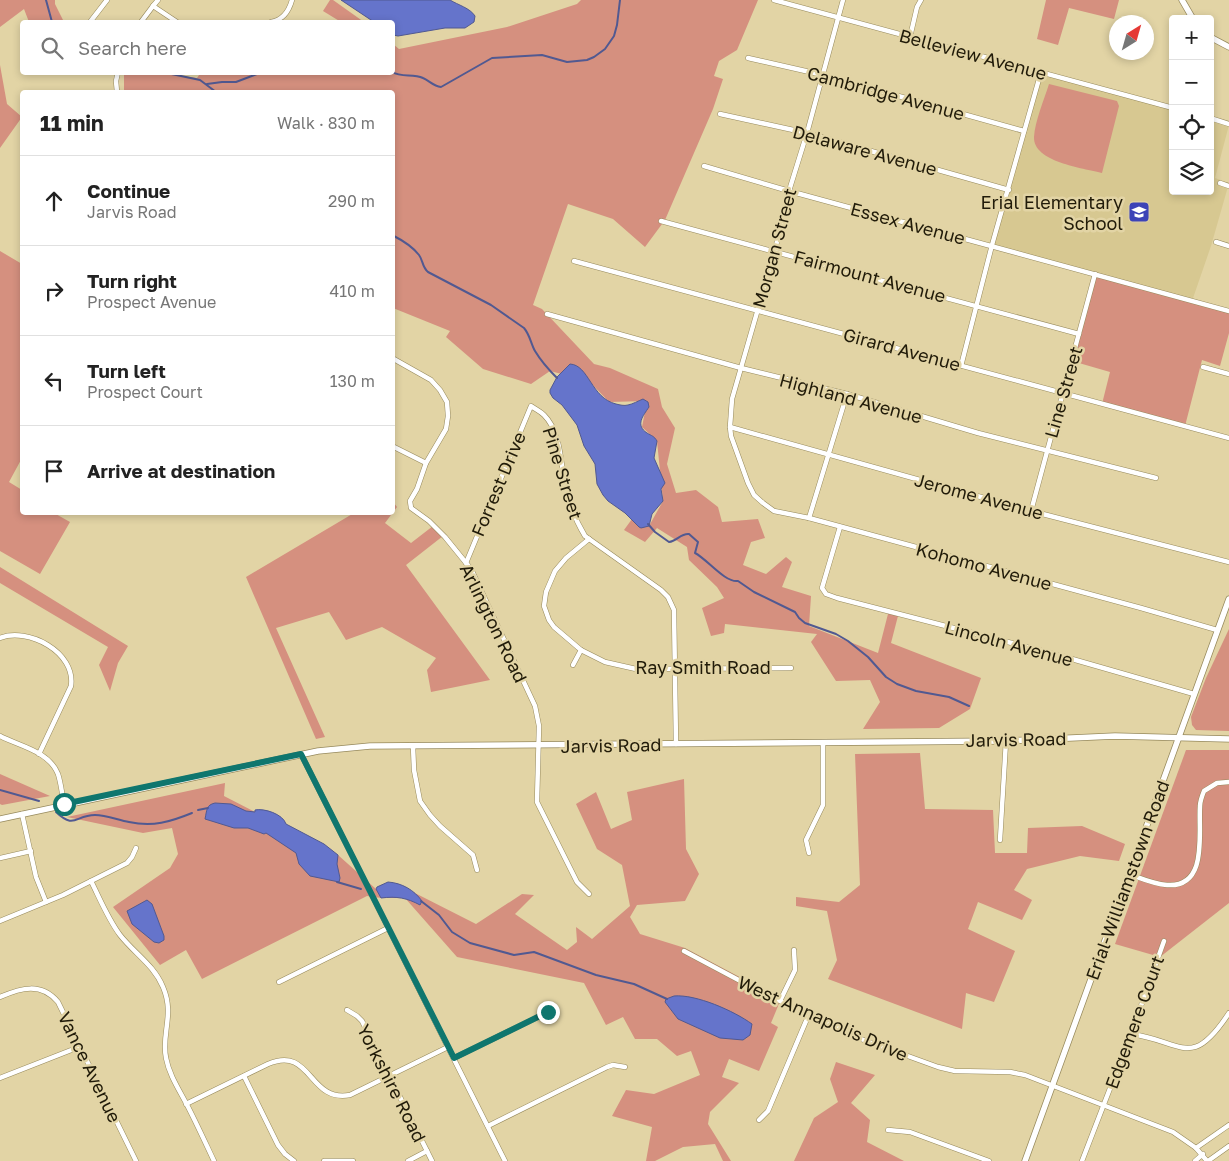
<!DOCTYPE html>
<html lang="en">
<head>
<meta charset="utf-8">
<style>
  body { margin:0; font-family:"Golos Text",sans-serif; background:#f2f2f2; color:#222 }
  .controls { position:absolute; right:15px; top:15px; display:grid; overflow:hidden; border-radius:5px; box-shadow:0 2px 8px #0003 }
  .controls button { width:45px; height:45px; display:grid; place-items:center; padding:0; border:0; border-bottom:1px solid #e0e0e0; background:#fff; color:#222; font:25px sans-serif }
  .compass { position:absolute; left:1109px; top:15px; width:45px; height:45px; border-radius:50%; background:#fff; box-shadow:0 2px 8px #0003; rotate:37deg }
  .stop { position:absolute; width:15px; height:15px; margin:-11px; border:4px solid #0f766e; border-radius:50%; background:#fff }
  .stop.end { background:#0f766e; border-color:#fff; box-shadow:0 1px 5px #0008 }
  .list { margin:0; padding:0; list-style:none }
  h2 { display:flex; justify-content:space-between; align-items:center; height:65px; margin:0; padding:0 20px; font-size:21px }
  h2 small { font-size:16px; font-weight:400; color:#767676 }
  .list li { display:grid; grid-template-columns:32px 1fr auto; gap:15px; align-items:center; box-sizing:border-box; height:90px; padding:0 20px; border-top:1px solid #e0e0e0 }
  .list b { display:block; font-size:19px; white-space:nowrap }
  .list p { margin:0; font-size:16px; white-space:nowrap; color:#767676 }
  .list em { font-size:16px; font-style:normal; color:#767676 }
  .icon { flex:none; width:28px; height:28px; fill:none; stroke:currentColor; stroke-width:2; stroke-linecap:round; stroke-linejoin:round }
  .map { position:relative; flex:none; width:1229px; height:1161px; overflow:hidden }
  .search { position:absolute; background:#fff; box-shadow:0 2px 8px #0003; left:20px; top:20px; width:375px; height:55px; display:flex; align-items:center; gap:12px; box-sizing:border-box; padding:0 18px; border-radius:5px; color:#767676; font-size:19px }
  .panel { position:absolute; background:#fff; box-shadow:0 2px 8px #0003; left:20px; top:90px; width:375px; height:425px; border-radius:5px }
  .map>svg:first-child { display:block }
</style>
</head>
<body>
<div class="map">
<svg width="1229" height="1161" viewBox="0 0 1229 1161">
  <rect width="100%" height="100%" fill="#e2d4a5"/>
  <!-- built -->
  <path fill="#d7c891" d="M1041 72 1173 108V191H1210V118L1229 125 1215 178 1229 183 1211 246 1192 301 992 245Z"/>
  <!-- green -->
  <g fill="#d5907f">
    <path d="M0 0H55V4L64 22H29L24 9 0 27Z"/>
    <path d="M330 0H333L364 22H341L323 11Z"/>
    <path d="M581 0H758L737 50 719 61 714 76 723 79 713 109 665 220 645 247 613 219 568 204 533 305 542 309 594 364 610 368 658 389 662 407 675 428 667 464 676 493 696 490 718 507 722 522 758 519 765 538 751 542 743 565 766 574 786 557 792 562 782 587 811 596 809 626 878 653 889 610 899 612 891 643 981 678 970 709 939 728 863 729 880 702 870 680 836 681 811 642 817 634 725 624 724 633 711 636 702 608 724 598 717 587 689 560 687 547 657 528 645 542 624 530 632 519 649 526 663 501 657 441 642 427 647 401 609 402 589 381 550 371 531 384 483 369 446 337 450 331 393 308 392 92H153L150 90 139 92H124V73H162L197 78 201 72H392L393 44 399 49 507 27 577 4Z"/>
    <path d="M1046 0H1119L1114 19 1069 8 1058 45 1037 39Z"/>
    <path d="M0 65 7 104 22 117 0 148Z"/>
    <path d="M1049 84 1117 101 1119 106 1102 173C1083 168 1033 162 1034 137 1035 121 1044 100 1049 84Z"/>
    <path d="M0 251 22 264V458L9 482 22 490V512L54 513 70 522 40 574 0 551Z"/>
    <path d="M1095 274 1229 311V333L1220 366 1202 360 1185 426 1102 404 1110 372 1072 361Z"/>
    <path d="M393 502 397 507 385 523 411 543 433 526 443 536 406 565 490 680 431 692 427 670 436 658 382 627 346 640 329 612 276 628 325 737 316 739 246 577 354 513 392 512Z"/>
    <path d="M0 567 128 646 118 663 110 691 99 665 108 647 0 583Z"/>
    <path d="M1229 629V731L1196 730 1192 725 1191 717 1206 678Z"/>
    <path d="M1186 750H1229V903L1160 957 1115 944Z"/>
    <path d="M920 753 925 809 993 810 995 853H1027L1028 828 1082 826 1125 844 1119 861 1080 856 1027 869 1014 890 1032 900 1022 920 978 902 968 929 1015 951 994 1002 966 993 962 1029 828 979 837 960 827 911 796 906V897L839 902 860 885 855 754Z"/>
    <path d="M0 774 50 796 2 805 0 804Z"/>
    <path d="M684 779 686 849 699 874 685 901 637 905 630 917 640 934 685 948 781 999 771 1023 778 1027 759 1071 729 1059 722 1077 739 1083 710 1112 708 1124 731 1161H723L715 1144 683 1147 655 1161H646L652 1127 612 1116 626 1090 654 1094 700 1075 691 1051 677 1056 657 1039H635L623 1017 606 1025 584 983 457 957 405 898H381L367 896 202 979 186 950 160 965 113 907 170 868 178 854 172 828 143 833 67 817 225 783 224 796 338 855 376 889 405 888 476 924 522 894 534 895 515 914 567 950 577 942 576 927 592 939 630 906 622 865 597 849 576 804 596 792 611 829 632 820 627 792Z"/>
    <path d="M836 1062 875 1075 851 1103 870 1120 867 1142 904 1161H794L814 1118 838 1102 830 1079Z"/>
  </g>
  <!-- water -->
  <g fill="#6574cb" stroke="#515991">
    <path d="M341 0H450C458 5 470 8 475 16L474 22 465 28H445L398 36 393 35 392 22H374Z"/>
    <path d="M570 364C589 365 591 398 616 404 620 405 624 406 628 405 633 404 638 401 643 399L648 402 649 407C643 416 635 425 647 433 652 436 654 436 657 441L654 458 665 483 661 489 663 501 652 514 649 526 641 528 639 527 625 513 608 501 603 495 597 484 595 464 584 446 577 425 562 405 553 398 550 393V390L557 377Z"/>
    <path d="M215 803 231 804 246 811 255 812V810C264 808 283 814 286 824L324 844 338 855 337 864 340 878 339 882 310 876 299 864 296 853 266 833 264 834 248 828H234L205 819C207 810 206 805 215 803Z"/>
    <path d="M388 882C402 883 414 890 422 901L420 905C407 898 397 896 381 898L376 889 377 887Z"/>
    <path d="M147 900 152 904 164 936V940L159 943 154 942 132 924 127 911Z"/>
    <path d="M674 996C696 994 734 1011 752 1024L750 1035 743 1040 720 1038 678 1019 665 1002 666 999Z"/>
  </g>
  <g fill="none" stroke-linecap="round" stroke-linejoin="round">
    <!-- stream -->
    <g stroke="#515991" stroke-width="2">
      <path d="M46 0 52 22"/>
      <path d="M162 72 200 80 216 92"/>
      <path d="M392 72C402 78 413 73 423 78 430 81 433 86 441 87L492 58 542 55 567 62 587 60 594 57 605 49 614 36 617 25 620 0"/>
      <path d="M207 84 222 82H236L262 72"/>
      <path d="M392 235C402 240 412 246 419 255 423 260 422 267 428 272L491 305 524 328C530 335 531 344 535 351 541 361 549 370 557 378"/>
      <path d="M648 524 655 532 669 542C677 541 681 533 689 534L698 542 695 553C707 559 725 583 738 581L754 592 795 612 799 618 805 623 836 634 848 641 868 657 886 677 897 684 916 691 949 697 969 706"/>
      <path d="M0 790 39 801"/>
      <path d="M198 810 208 808"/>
      <path d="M56 812C75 830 75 815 95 815 106 815 118 820 129 822 153 827 170 822 192 813"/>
      <path d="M337 882 361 889"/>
      <path d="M421 901 439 915 452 932 470 943 514 955 534 952 596 975 634 984 667 999"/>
    </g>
    <!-- minor casing -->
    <g stroke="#96895c" stroke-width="5.5">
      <g id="minor">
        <path d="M158 0 153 6 177 22"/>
        <path d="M774 0 1173 108"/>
        <path d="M843 0 807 133 789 191 775 250 732 399 730 427 731 436 748 483 754 495 763 503 774 511 809 518 1141 608 1217 630"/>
        <path d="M90 22 107 0"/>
        <path d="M141 22 153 6"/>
        <path d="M271 22C283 20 289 11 292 0"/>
        <path d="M910 37 917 7 921 0"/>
        <path d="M748 58 823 75 1024 131"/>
        <path d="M117 92 116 81 118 72"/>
        <path d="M720 114 807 133 1009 190"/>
        <path d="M1210 118 1229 124"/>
        <path d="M704 166 789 191 1229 311"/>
        <path d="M1220 183 1229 186"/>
        <path d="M661 221 1079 334"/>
        <path d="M1216 242 1229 246"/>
        <path d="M574 261 1229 438"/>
        <path d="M547 314 741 368 847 394 978 433 1156 478"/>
        <path d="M392 358 431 380 440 390 447 402 448 416 446 429 426 463 417 489 410 501 411 508 429 521 445 537 471 569 535 706 539 726 537 802 577 882 589 894"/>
        <path d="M961 366 992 245 1041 72"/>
        <path d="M1203 367 1229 374"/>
        <path d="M730 427 1031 511 1229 562"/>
        <path d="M392 446 426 463"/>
        <path d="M1031 511 1095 274"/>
        <path d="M809 518 847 394"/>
        <path d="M840 527 822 588 826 594 837 598 1058 655 1194 694"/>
        <path d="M589 539 566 558 555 571 546 592 544 606 549 620 554 627 581 650 605 662 636 669 791 668"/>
        <path d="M466 563 531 406C535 409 540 411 544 415 563 434 560 469 567 493 571 508 577 523 585 536L661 590 668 597 674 610 676 744"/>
        <path d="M0 638C28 627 76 652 71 686L39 754"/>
        <path d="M573 665 581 650"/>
        <path d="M0 736C19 746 49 751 58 774 61 783 62 794 64 804"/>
        <path d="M413 746 414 770 420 801 430 815 440 826 473 855 477 870"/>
        <path d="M301 754 505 1161"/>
        <path d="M22 814 36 877 46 902"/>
        <path d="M1000 840 1006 741"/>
        <path d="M809 853 806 840 823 805V743"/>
        <path d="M0 858 31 851"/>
        <path d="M1129 874C1140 878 1154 884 1167 885 1209 888 1198 832 1200 806 1200 801 1202 796 1204 791L1217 783 1229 782"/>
        <path d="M91 881C100 899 108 919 120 935 134 953 154 965 163 987 175 1015 161 1033 166 1058 169 1074 178 1088 186 1103 196 1122 205 1142 214 1161"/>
        <path d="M0 921 63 895 127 863 132 857 136 848"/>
        <path d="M684 951 763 993 861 1039 938 1067 955 1071 1010 1072 1025 1075 1173 1132 1196 1148 1207 1161"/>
        <path d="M279 982 388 928"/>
        <path d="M0 997C21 988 41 982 58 1002L136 1161"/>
        <path d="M780 1001 795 970 794 950"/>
        <path d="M347 1010 357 1016 362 1021 432 1161"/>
        <path d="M1131 1034C1183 1041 1191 1071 1229 1013"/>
        <path d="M454 1058 548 1012"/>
        <path d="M244 1076 278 1145 285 1154 294 1161"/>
        <path d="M0 1078 79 1047"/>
        <path d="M186 1104 268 1064C312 1045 308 1103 350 1095L448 1047"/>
        <path d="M759 1120 768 1111 809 1014"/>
        <path d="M488 1126 607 1067 613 1065 625 1067"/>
        <path d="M888 1130 910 1132 989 1161"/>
        <path d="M1196 1148 1229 1125"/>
        <path d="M324 1161H353"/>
        <path d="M408 1161 427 1151"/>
        <path d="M1082 1161 1131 1034 1164 941"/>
        <path d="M1195 1161 1203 1154"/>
        <path d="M1208 1161 1229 1146"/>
      </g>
    </g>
    <!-- tertiary casing -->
    <g stroke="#96895c" stroke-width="7">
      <g id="tertiary">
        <path d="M1182 0 1193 19"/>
        <path d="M1210 37 1229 47"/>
        <path d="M0 819 318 751 370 746 1006 741 1115 736 1229 739"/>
        <path d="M1025 1161 1229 599"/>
      </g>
    </g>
    <!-- minor -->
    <use href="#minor" stroke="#fff" stroke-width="4.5"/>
    <!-- tertiary -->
    <use href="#tertiary" stroke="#fff" stroke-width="5.5"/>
  </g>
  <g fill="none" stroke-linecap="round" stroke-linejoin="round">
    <!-- route -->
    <path stroke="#0f766e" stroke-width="6" d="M64 804 301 754 454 1058 548 1012"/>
  </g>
  <!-- icons -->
  <defs>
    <g id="school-square" transform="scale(1.125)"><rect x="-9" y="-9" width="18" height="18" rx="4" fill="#3c43b7" stroke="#e2d4a5"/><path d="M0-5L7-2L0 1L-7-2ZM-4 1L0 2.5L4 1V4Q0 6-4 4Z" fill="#fff"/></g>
  </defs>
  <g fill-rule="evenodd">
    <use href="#school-square" x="1139" y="212"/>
  </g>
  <g text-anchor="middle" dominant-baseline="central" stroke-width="5" stroke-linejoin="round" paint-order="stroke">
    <!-- street labels -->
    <g font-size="18" fill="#211b09" stroke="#e2d4a5">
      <text transform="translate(973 54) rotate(15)">Belleview Avenue</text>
      <text transform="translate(886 93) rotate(15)">Cambridge Avenue</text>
      <text transform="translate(865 150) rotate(15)">Delaware Avenue</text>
      <text transform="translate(908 223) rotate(15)">Essex Avenue</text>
      <text transform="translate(774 248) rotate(-75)">Morgan Street</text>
      <text transform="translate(870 276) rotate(15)">Fairmount Avenue</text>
      <text transform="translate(902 349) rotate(15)">Girard Avenue</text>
      <text transform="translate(1063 392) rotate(-74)">Line Street</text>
      <text transform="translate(851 398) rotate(15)">Highland Avenue</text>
      <text transform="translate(563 473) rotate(73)">Pine Street</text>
      <text transform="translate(498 484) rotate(-67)">Forrest Drive</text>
      <text transform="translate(979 496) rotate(15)">Jerome Avenue</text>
      <text transform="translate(984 566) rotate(15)">Kohomo Avenue</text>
      <text transform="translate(494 623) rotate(64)">Arlington Road</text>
      <text transform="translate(1009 643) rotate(15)">Lincoln Avenue</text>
      <text x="703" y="667">Ray Smith Road</text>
      <text transform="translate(1016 739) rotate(-1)">Jarvis Road</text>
      <text transform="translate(611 745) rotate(-1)">Jarvis Road</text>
      <text transform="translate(1127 880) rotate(-70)">Erial-Williamstown Road</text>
      <text transform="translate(823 1018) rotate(24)">West Annapolis Drive</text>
      <text transform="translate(1134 1022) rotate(-70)">Edgemere Court</text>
      <text transform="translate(90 1067) rotate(64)">Vance Avenue</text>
      <text transform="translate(392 1083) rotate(63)">Yorkshire Road</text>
    </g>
    <!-- poi labels -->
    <g font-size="18" fill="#211b09" stroke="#e2d4a5" text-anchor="end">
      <text x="1123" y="202">Erial Elementary<tspan x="1123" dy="21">School</tspan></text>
    </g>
  </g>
</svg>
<div class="controls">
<button>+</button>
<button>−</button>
<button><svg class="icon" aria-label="locate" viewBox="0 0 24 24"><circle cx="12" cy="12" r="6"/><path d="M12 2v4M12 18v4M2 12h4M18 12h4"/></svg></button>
<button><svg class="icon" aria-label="layers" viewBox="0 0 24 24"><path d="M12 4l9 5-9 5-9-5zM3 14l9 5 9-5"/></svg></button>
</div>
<svg class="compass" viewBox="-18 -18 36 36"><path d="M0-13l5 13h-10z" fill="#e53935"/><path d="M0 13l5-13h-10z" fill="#767676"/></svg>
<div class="stop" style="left:64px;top:804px"></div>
<div class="stop end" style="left:548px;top:1012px"></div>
<div class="search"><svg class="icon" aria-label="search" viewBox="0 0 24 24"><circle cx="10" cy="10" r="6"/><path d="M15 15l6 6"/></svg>Search here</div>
<section class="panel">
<h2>11 min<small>Walk · 830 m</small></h2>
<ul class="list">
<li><svg class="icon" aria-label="ahead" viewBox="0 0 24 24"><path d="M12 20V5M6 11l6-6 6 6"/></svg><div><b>Continue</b><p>Jarvis Road</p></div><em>290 m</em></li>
<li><svg class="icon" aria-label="right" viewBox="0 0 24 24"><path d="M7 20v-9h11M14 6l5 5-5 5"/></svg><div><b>Turn right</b><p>Prospect Avenue</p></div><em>410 m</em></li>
<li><svg class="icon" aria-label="left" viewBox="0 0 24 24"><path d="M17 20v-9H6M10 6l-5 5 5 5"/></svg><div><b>Turn left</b><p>Prospect Court</p></div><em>130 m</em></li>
<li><svg class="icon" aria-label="arrive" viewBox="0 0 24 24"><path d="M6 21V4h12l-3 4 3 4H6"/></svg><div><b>Arrive at destination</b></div></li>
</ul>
</section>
</div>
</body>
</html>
